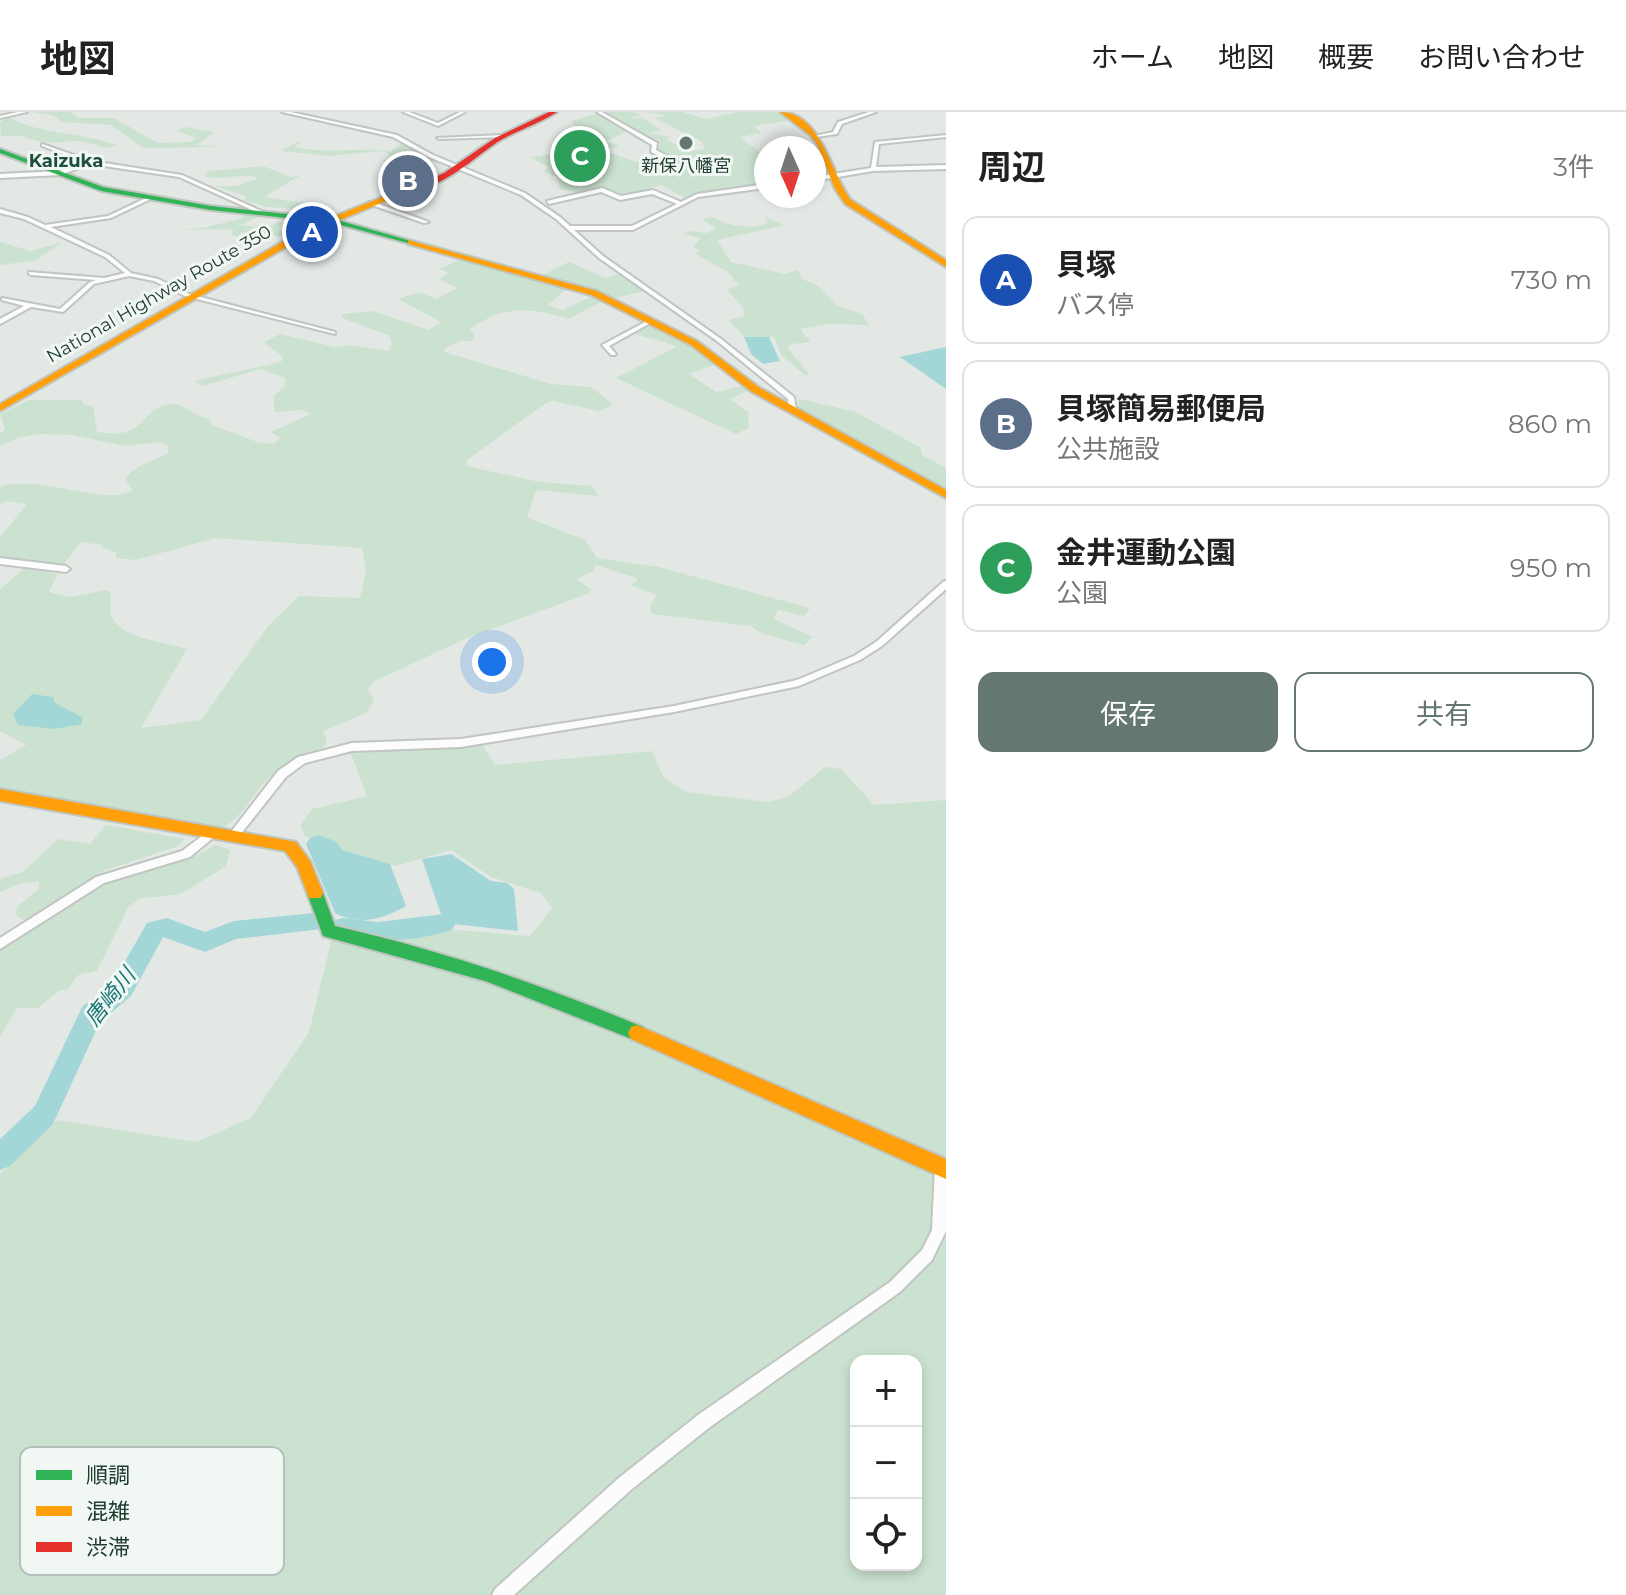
<!DOCTYPE html>
<html lang="ja">
<head>
<meta charset="utf-8">
<style>
  body { margin:0; font-family:Montserrat,"Noto Sans JP",sans-serif; background:#f2f2f2; color:#222 }
  .controls { position:absolute; right:24px; bottom:24px; display:grid; overflow:hidden; border-radius:16px; box-shadow:0 4px 12px #0003 }
  .controls button { width:72px; height:72px; display:grid; place-items:center; padding:0; border:0; border-bottom:2px solid #e0e0e0; background:#fff; color:#222; font:40px sans-serif }
  .compass { position:absolute; left:754px; top:24px; width:72px; height:72px; border-radius:50%; background:#fff; box-shadow:0 4px 12px #0003; rotate:177deg }
  .you { position:absolute; left:492px; top:550px; width:28px; height:28px; margin:-20px; border:6px solid #fff; border-radius:50%; background:#1a73e8; box-shadow:0 0 0 12px #1a73e833 }
  .badge { display:grid; place-items:center; width:52px; height:52px; border-radius:50%; background:#657870; color:#fff; font-size:26px; font-weight:700 }
  .pin { position:absolute; translate:-50% -50%; border:4px solid #fff; box-shadow:0 2px 8px #0006 }
  .list { margin:0; padding:0; list-style:none }
  h2 { display:flex; justify-content:space-between; align-items:center; height:104px; margin:0; padding:0 32px; font-size:34px }
  h2 small { font-size:26px; font-weight:400; color:#767676 }
  .list li { display:grid; grid-template-columns:52px 1fr auto; gap:24px; align-items:center; box-sizing:border-box; height:128px; margin:0 16px 16px; padding:0 16px; border:2px solid #e0e0e0; border-radius:16px }
  .list b { display:block; font-size:30px; white-space:nowrap }
  .list p { margin:0; font-size:26px; white-space:nowrap; color:#767676 }
  .list em { font-size:26px; font-style:normal; color:#767676 }
  .actions { display:flex; gap:16px; padding:24px 32px }
  .actions a { flex:1; padding:18px 0; border:2px solid #657870; border-radius:16px; text-align:center; font-size:28px; color:#657870 }
  .actions .main { background:#657870; color:#fff }
  .icon { flex:none; width:44px; height:44px; fill:none; stroke:currentColor; stroke-width:2; stroke-linecap:round; stroke-linejoin:round }
  .map { position:relative; flex:none; width:946px; height:1483px; overflow:hidden }
  header { display:flex; align-items:center; gap:48px; box-sizing:border-box; height:112px; padding:0 40px; background:#fff; border-bottom:2px solid #e0e0e0 }
  header strong { font-size:38px }
  nav { display:flex; gap:44px; margin-inline-start:auto; font-size:28px }
  main { display:flex }
  aside { flex:1; background:#fff }
  .map>svg:first-child { display:block }
</style>
</head>
<body>
<header>
<strong>地図</strong>
<nav><a>ホーム</a><a>地図</a><a>概要</a><a>お問い合わせ</a></nav>
</header>
<main>
<div class="map">
<svg width="946" height="1483" viewBox="0 0 946 1483">
  <rect width="100%" height="100%" fill="#e3e8e5"/>
  <!-- green -->
  <g fill="#cce2d0" fill-rule="evenodd">
    <path d="M33 0H70L79 6H114L158 31 190 30 196 26 177 19 185 15 214 20 197 33 221 35 143 36 111 13 61 10 55 4Z"/>
    <path d="M603 0H635L641 4 626 6H643L661 18 649 21 671 25 665 28 693 39 705 37 702 30 655 6 666 3 643 0H683L706 7 737 0H775L793 8 754 14 762 21 740 25 766 45V73L710 79 687 87 661 73 623 84 604 77 575 80 560 77 557 65 544 60 548 55 530 45 596 36 640 51 676 50 658 40 660 32 633 17 606 29 620 34 610 36 574 23 581 19 571 9Z"/>
    <path d="M9 5C36 22 84 21 118 33L107 36 80 29 44 31 21 24H1L0 10Z"/>
    <path d="M297 30 300 31 294 35C329 42 358 35 391 39L404 30 442 50 389 51 383 49 390 45 387 40 380 39 330 44 281 39Z"/>
    <path d="M263 54 291 65 301 63 264 85 327 94 329 99 267 95 244 88 246 85 242 83 214 74H237L259 66C239 60 223 70 204 64L209 59Z"/>
    <path d="M245 101 259 105 240 113 267 116 280 109 283 111 278 118 294 122 288 125 242 120 238 124 231 123 234 119 228 117 175 118 204 116 242 106Z"/>
    <path d="M764 104 785 113 717 128 731 150 785 162 798 158 802 167 817 173 838 194 862 202 869 213 829 212 800 217 811 230 792 232 788 236 809 262 806 264 781 243 774 225H744L729 208 744 204 743 195 726 177 739 174 728 160 694 141 700 138 693 135 701 126 683 122 688 119 707 121 716 116 702 107 712 105C731 115 749 117 768 111Z"/>
    <path d="M0 130 31 139 63 130 34 149 0 153Z"/>
    <path d="M458 148 534 167 569 150 605 166 620 161 644 179 612 187 571 173 548 193 563 198 592 184 603 189 568 207C528 195 505 193 470 217L475 224 472 229H460L444 237 445 240 551 272 591 275 613 292 600 299 552 289 546 291 467 348 466 354 540 370 592 374 598 384 536 378 527 405 585 428 597 446 659 455 810 496 804 504 778 498 774 507 813 525 804 533 763 522 750 514 652 502 650 494 657 483 630 473 637 469 636 466 596 453 594 459 576 467 592 478 587 482 467 526 373 570 368 578 374 589 366 601 323 619 327 629 324 635C305 642 285 650 270 665 252 681 242 710 218 717L86 695 0 676V648L26 633 0 619V477L24 457 58 462 49 480 69 485 107 478 111 481C111 491 108 503 116 511 129 527 168 531 187 537L141 616 201 608 268 514 299 484 360 486 366 458 362 436 216 426 136 448 116 446V440L102 436V433L81 430 64 452 0 445V425L27 392 6 389 0 393V375C42 361 103 396 133 378L125 367C136 352 152 350 168 341L169 335 162 330 126 334 71 323 39 322 18 326 0 334V321L5 318 0 302 29 288H81L85 293 93 294 97 320C107 321 119 323 129 319 145 312 151 293 170 292 185 291 195 305 210 307L212 313 257 330 274 332 280 326 271 320 311 302 303 298 275 300 273 284 284 275 285 266 261 257 202 274 194 269 281 250 283 245 264 230 280 222 335 235 349 233 388 239 392 233 390 224 342 206 343 202 373 199 428 218 441 210 398 187 419 180 436 187 457 176 439 167 449 161 440 157Z"/>
    <path d="M650 212 692 232 717 252 689 262 716 280 743 274 751 277 730 287 748 300 749 316 736 322 616 266 676 235C662 227 648 227 632 221Z"/>
    <path d="M799 287 856 300 921 336 922 343 946 356V377L804 301 798 297Z"/>
    <path d="M481 631 495 653 652 639 664 666 687 680 768 690 788 685 825 655 841 657 874 693 946 688V1483H0V1062L57 1008 196 1030 251 1006 309 920 332 826 446 817 530 824 552 796 541 781 491 765 451 738 396 754 359 746 304 724 301 713 312 697 367 684 350 639ZM856 1249H916V1453H856Z"/>
    <path d="M106 713 185 727 176 735 103 759 34 805 23 808 15 802 18 794 39 777V770L21 771 0 780V767L23 760 58 727 90 732Z"/>
    <path d="M216 733 230 738 226 754 181 782 139 787 128 796 97 859 78 863 67 878H60L38 896H17L0 925V838L116 766 189 747Z"/>
  </g>
  <!-- water -->
  <g fill="#a3d7d7">
    <path d="M744 225H769L780 249 763 252 751 242Z"/>
    <path d="M946 235V277L900 245Z"/>
    <path d="M32 582 53 585 55 591 82 605V612L55 617 18 613 13 602Z"/>
    <path d="M318 723 335 729 342 738 390 752 406 794C383 807 360 814 335 801L306 732 310 726Z"/>
    <path d="M451 742 491 769 507 771 514 777 518 819 444 811 422 747Z"/>
  </g>
  <g fill="none" stroke-linecap="round" stroke-linejoin="round">
    <!-- river -->
    <g fill="#a3d7d7" fill-rule="evenodd">
      <path d="M313 801 321 803 325 810 321 817 236 827 205 840 163 825 131 884 100 910 53 1012 10 1054 0 1058V1027L35 994 82 895 113 870 147 811 167 806 205 820 234 809Z"/>
      <path d="M444 802 452 804 456 811 452 818C418 829 369 833 335 822L331 815 335 808 343 806 378 810Z"/>
    </g>
    <!-- street casing -->
    <g stroke="#c0c5c2" stroke-width="4">
      <g id="street">
        <path d="M18 0H27L0 6V4Z"/>
        <path d="M282 0H290L397 23 433 43 525 81 560 105 570 114H632L677 92 652 82 620 88 601 80 549 92 547 89 602 76 621 84 653 78 681 90 697 82 766 72V76L698 85 633 118H574L603 144 721 227 794 285 796 298 789 300 788 287 717 229 599 146 556 107 521 83 429 45 393 25Z"/>
        <path d="M403 0H409L438 11 460 0H465L438 14Z"/>
        <path d="M597 0H602L657 31 656 38 678 50 674 51 651 40 652 33Z"/>
        <path d="M869 0H876L842 12 837 22 816 25 814 24 833 20 838 10Z"/>
        <path d="M503 23 505 25 439 27 437 26Z"/>
        <path d="M946 23V25L879 32 876 55 946 53V57L873 59 814 69V65L871 56 875 30Z"/>
        <path d="M42 32 91 49 182 63 268 102 263 103 179 65 90 52 60 63 0 66V62L60 59 85 50 42 34Z"/>
        <path d="M148 85 153 86 111 106 51 115 109 143 131 161 158 167 189 182 335 220V222L185 184 154 169 129 164 94 172 63 200 31 195 0 212V207L24 194 2 188V186L60 197 90 170 96 168 31 163 29 162V160L104 166 125 161 105 145 24 107 0 101V97L28 105 45 113 108 104Z"/>
        <path d="M369 90H373L429 110 424 111 369 92Z"/>
        <path d="M649 208 654 209 609 234 616 242 615 243H611L602 233Z"/>
        <path d="M0 446 66 454 70 457 66 460 0 452Z"/>
        <path d="M946 469V477L882 534 860 548 799 574 674 600 461 635 352 639 305 651 286 665 236 728H228L227 725 278 659 298 645 352 631 461 627 674 594 797 568 854 544 876 530 943 470Z"/>
        <path d="M210 718 214 719 215 722 214 725 190 745 104 771 0 837V826L96 765 182 739Z"/>
        <path d="M942 1048 946 1050V1119L932 1148 900 1180 710 1315 632 1377 514 1483H492L495 1477 620 1365 698 1303 890 1170 922 1138 932 1118 935 1055 937 1050Z"/>
      </g>
    </g>
    <!-- fast casing -->
    <g stroke="#bfc6c2" stroke-width="4">
      <g id="fast">
        <path d="M0 37 103 75 211 94 334 107 415 130 411 132 334 111 211 98 101 79 0 41Z"/>
        <path d="M315 774 321 776 323 781 335 814C441 838 543 873 643 915L646 921 643 927 637 929 485 869 323 824 307 781 309 776Z"/>
      </g>
    </g>
    <!-- slow casing -->
    <g stroke="#bfc6c2" stroke-width="4">
      <g id="slow">
        <path d="M780 0C821 0 831 62 851 88L946 148V155L845 92 835 77 817 32 810 23Z"/>
        <path d="M415 72 422 74 316 118 0 299V292L310 114Z"/>
        <path d="M408 128 597 179 697 229 760 276 946 378V386L752 280 691 233 591 183 408 132Z"/>
        <path d="M0 677 296 730 310 749 323 781 321 786H309L297 755 285 739 0 689Z"/>
        <path d="M637 913 946 1047V1067L631 927 628 921 631 915Z"/>
      </g>
    </g>
    <!-- jam casing -->
    <g stroke="#bfc6c2" stroke-width="4">
      <path id="jam" d="M549 0H557C540 11 519 18 501 28 480 40 438 82 414 74L444 61 495 26Z"/>
    </g>
    <!-- street -->
    <use href="#street" fill="#fbfcfb" fill-rule="evenodd"/>
    <!-- fast -->
    <use href="#fast" fill="#30b455" fill-rule="evenodd"/>
    <!-- slow -->
    <use href="#slow" fill="#ff9f0a" fill-rule="evenodd"/>
    <!-- jam -->
    <use href="#jam" fill="#e5322d" fill-rule="evenodd"/>
  </g>
  <!-- markers -->
  <circle fill="#657870" stroke="#f1f8f3" stroke-width="3" cx="686" cy="31" r="8"/>
  <g text-anchor="middle" dominant-baseline="central" stroke-width="6" stroke-linejoin="round" paint-order="stroke">
    <!-- far-neighbourhood labels -->
    <g font-size="18" font-weight="bold" fill="#1d4e3b" stroke="#f1f8f3">
      <text x="66" y="49">Kaizuka</text>
    </g>
    <!-- far-poi labels -->
    <g font-size="18" fill="#213c31" stroke="#f1f8f3">
      <text x="686" y="54">新保八幡宮</text>
    </g>
    <!-- far-street labels -->
    <g font-size="18" fill="#213c31" stroke="#f1f8f3">
      <text transform="translate(159 182) rotate(-30)">National Highway Route 350</text>
    </g>
    <!-- water labels -->
    <g font-size="22" font-style="italic" fill="#1a7678" stroke="#f1f8f3">
      <text transform="translate(110 885) rotate(-52)">唐崎川</text>
    </g>
  </g>
  <!-- legend -->
  <rect x="20" y="1335" width="264" height="128" rx="12" fill="#f1f8f3" stroke="#b3c0b9" stroke-width="2"/>
  <rect x="36" y="1358" width="36" height="10" fill="#30b455"/>
  <rect x="36" y="1394" width="36" height="10" fill="#ff9f0a"/>
  <rect x="36" y="1430" width="36" height="10" fill="#e5322d"/>
  <g font-size="22" fill="#213c31">
    <text x="86" y="1371">順調</text>
    <text x="86" y="1407">混雑</text>
    <text x="86" y="1443">渋滞</text>
  </g>
</svg>
<div class="controls">
<button>+</button>
<button>−</button>
<button><svg class="icon" aria-label="locate" viewBox="0 0 24 24"><circle cx="12" cy="12" r="6"/><path d="M12 2v4M12 18v4M2 12h4M18 12h4"/></svg></button>
</div>
<svg class="compass" viewBox="-18 -18 36 36"><path d="M0-13l5 13h-10z" fill="#e53935"/><path d="M0 13l5-13h-10z" fill="#767676"/></svg>
<div class="you"></div>
<div class="pin badge" style="left:312px;top:120px;background:#1a4fb4">A</div>
<div class="pin badge" style="left:408px;top:69px;background:#5c6f8a">B</div>
<div class="pin badge" style="left:580px;top:44px;background:#2e9e5b">C</div>
</div>
<aside>
<h2>周辺<small>3件</small></h2>
<ul class="list">
<li><span class="badge" style="background:#1a4fb4">A</span><div><b>貝塚</b><p>バス停</p></div><em>730 m</em></li>
<li><span class="badge" style="background:#5c6f8a">B</span><div><b>貝塚簡易郵便局</b><p>公共施設</p></div><em>860 m</em></li>
<li><span class="badge" style="background:#2e9e5b">C</span><div><b>金井運動公園</b><p>公園</p></div><em>950 m</em></li>
</ul>
<div class="actions"><a class="main">保存</a><a>共有</a></div>
</aside>
</main>
</body>
</html>
